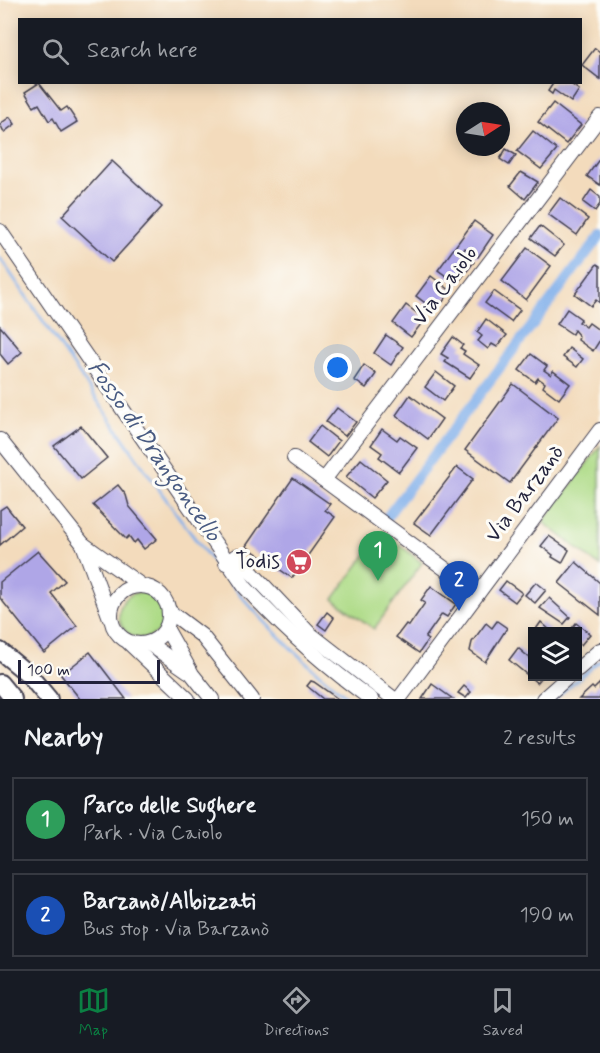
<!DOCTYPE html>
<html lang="en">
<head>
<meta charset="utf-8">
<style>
  body { margin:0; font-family:Mynerve,sans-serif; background:#242831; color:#f1f3f6 }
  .controls { position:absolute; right:18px; bottom:18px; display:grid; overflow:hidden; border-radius:0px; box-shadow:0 3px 15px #0003 }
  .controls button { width:54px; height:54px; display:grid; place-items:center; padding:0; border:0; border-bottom:2px solid #363941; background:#171b24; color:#f1f3f6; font:30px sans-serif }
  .compass { position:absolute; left:456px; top:102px; width:54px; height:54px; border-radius:50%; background:#171b24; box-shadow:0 3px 15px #0003; rotate:78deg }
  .scale { position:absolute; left:18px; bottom:15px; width:142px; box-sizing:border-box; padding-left:6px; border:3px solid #22223b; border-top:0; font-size:16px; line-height:21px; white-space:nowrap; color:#22223b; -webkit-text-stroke:4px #fdfcf7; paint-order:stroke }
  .you { position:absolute; left:338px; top:368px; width:21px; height:21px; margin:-15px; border:4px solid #fff; border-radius:50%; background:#1a73e8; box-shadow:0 0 0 9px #1a73e833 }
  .badge { display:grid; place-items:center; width:39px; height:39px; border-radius:50%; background:#0b8043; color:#fff; font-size:20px; font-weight:700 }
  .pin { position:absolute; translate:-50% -50px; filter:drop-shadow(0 2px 3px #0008) }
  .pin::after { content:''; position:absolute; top:32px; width:21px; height:18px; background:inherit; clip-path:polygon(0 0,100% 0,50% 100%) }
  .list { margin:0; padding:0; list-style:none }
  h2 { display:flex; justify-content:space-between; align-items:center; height:78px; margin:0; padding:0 24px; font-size:26px }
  h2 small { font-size:20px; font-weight:400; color:#9ea1a6 }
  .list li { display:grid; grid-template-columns:39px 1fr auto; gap:18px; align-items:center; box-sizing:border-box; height:84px; margin:0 12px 12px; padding:0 12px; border:2px solid #363941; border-radius:0px }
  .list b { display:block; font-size:22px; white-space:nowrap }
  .list p { margin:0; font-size:20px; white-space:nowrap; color:#9ea1a6 }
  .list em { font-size:20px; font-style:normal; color:#9ea1a6 }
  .icon { flex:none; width:33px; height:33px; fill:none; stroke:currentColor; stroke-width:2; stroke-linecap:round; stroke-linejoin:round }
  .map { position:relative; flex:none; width:600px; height:699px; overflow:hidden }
  .search { position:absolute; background:#171b24; box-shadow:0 3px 15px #0003; left:18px; right:18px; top:18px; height:66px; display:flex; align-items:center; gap:15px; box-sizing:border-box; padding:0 21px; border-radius:0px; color:#9ea1a6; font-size:22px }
  .sheet { height:270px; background:#171b24 }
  nav { display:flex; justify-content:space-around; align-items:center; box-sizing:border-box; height:84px; border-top:2px solid #363941; background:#171b24; font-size:16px; color:#9ea1a6 }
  nav a { display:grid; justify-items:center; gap:3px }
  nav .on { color:#0b8043 }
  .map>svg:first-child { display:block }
</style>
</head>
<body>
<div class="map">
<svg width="600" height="699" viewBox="0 0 600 699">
  <rect width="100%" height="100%" fill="#fdfcf7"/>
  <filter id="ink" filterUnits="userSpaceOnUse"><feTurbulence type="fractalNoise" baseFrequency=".0167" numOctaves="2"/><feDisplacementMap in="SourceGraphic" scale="12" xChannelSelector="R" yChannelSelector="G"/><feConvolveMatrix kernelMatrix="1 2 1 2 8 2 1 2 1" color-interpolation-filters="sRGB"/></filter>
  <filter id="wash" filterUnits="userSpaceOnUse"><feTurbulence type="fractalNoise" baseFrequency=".008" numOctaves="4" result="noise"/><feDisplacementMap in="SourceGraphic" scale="24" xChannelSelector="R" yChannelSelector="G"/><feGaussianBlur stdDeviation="1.35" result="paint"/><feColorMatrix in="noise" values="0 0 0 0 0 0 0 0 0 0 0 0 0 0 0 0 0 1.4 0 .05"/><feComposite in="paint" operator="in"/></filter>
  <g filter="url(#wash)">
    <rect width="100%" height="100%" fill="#f3dbbc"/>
    <!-- green -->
    <g fill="#aedb87" stroke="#687e61" stroke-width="1.5">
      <path d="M600 446V566L543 522Z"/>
      <path d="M383 531 422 563 374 629 333 599Z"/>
      <circle cx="142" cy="615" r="23"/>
    </g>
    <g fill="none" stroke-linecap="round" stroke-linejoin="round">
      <!-- stream -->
      <g stroke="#80afea" stroke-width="3">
        <path d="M0 258C40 317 81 376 121 435 189 534 253 625 350 699"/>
        <path d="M554 699 600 660"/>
      </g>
      <!-- canal -->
      <path stroke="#80afea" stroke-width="10" d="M386 518 600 236"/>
    </g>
    <g id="blocks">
      <!-- building -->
      <g fill="#afa6e7">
        <path d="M595 48 600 52V79L582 65Z"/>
        <path d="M554 82H568L579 90 571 102 554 90 552 94 548 91Z"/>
        <path d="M39 83 61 111 67 107 77 122 61 132 53 118 49 121 39 104 34 107 25 92Z"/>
        <path d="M553 103 581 125 566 144 538 122Z"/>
        <path d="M10 117 15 124 4 132 0 124Z"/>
        <path d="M533 131 557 150 541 169 517 151Z"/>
        <path d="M506 149 516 155 509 165 500 159Z"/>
        <path d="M600 158V185L587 176Z"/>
        <path d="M112 161 162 207 112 262 62 216Z"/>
        <path d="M521 172 538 182 525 199 510 186Z"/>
        <path d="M591 190 600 197V204L595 211 583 202Z"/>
        <path d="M560 198 588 219 577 235 548 214Z"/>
        <path d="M474 221 493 235 478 257 465 248 462 253 474 262 457 284 438 270Z"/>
        <path d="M540 226 564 245 555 256 531 238Z"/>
        <path d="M527 248 551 266 526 300 502 281Z"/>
        <path d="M597 264 600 266V303L596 300 591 306 575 294Z"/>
        <path d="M431 276 451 291 436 311 416 296Z"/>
        <path d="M494 291 520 310 511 322 485 303Z"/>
        <path d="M406 305 425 319 411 337 393 323Z"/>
        <path d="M567 309 581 319 579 322 586 327 589 323 600 331V340L593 351 578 340 579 336 574 330 572 334 557 324Z"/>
        <path d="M486 319 507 335 497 347 492 344 488 349 478 341 482 336 477 332Z"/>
        <path d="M0 326 22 352 8 364 0 354Z"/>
        <path d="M386 335 403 347 391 365 374 353Z"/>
        <path d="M453 337 463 345 460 348 465 351 463 354 479 365 470 378 445 362 448 358 441 354Z"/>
        <path d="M569 348 583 359 577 367 563 357Z"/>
        <path d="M531 354 547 366 544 370 551 375 553 371 570 384 559 399 543 387 545 383 538 378 535 382 519 370Z"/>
        <path d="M364 365 376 374 366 388 354 380Z"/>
        <path d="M436 372 454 386 443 401 425 387Z"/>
        <path d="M513 384 558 418 510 483 465 450Z"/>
        <path d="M410 395 442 419 428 439 396 415Z"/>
        <path d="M337 408 356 422 345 436 326 422Z"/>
        <path d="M81 426 107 458 81 479 54 446Z"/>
        <path d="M320 426 339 441 327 457 308 442Z"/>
        <path d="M382 429 397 440 400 436 417 448 399 472 379 457 382 453 371 445Z"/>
        <path d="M361 459 387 480 372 498 346 477Z"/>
        <path d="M457 467 473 479 431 535 414 523Z"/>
        <path d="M293 478 330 504 325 510 335 517 292 578 246 546Z"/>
        <path d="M118 485 126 495 129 506 157 539 144 549 137 540 134 543 129 536 126 539 93 505Z"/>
        <path d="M6 506 22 526 0 545V510Z"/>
        <path d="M549 536 569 550 562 563 552 557 553 555 541 546Z"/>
        <path d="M38 551 65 581 51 593 77 626 44 653 0 598V582Z"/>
        <path d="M576 562 600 583V615L559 583Z"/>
        <path d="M506 581 522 593 515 602 499 590Z"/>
        <path d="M536 582 546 590 535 603 525 595Z"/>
        <path d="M431 586 456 604 447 617 442 614 425 638 428 640 419 653 396 637 406 624 409 626 425 603 421 600Z"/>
        <path d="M549 598 570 617 564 624 540 608Z"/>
        <path d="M327 612 334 618 326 630 318 624Z"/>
        <path d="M497 621 507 628 485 662 470 651 472 642 486 623 492 628Z"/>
        <path d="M541 622 552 632H534Z"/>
        <path d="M576 623 590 634 581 645 578 642V632H569Z"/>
        <path d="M518 648 532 660V676H543L537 683 509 660Z"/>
        <path d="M90 652 126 699H80L61 675Z"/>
        <path d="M311 681 314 682 338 699H323L307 686Z"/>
        <path d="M600 683V699H579L592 687 594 689Z"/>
        <path d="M432 684 453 699H422Z"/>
        <path d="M464 686 471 692 466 698 458 693Z"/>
      </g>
    </g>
  </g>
  <g filter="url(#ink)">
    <use href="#blocks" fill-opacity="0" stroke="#413e4e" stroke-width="1.5"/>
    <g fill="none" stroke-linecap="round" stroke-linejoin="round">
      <!-- minor casing -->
      <g stroke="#413e4e" stroke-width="16">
        <g id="minor">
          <path d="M0 231 245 587C285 630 323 665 371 699"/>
          <path d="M0 440 83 544 142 586"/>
          <path d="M294 458 478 593"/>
          <path d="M324 480 600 117"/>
          <path d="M83 544 110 618"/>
          <path d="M226 563 236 556 309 633 394 699"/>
          <circle cx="140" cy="615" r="29"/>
          <path d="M169 611 202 636 252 699"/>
          <path d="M166 628 192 674 212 699"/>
          <path d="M129 643 188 699"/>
          <path d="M148 643 188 671"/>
          <path d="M578 669 600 650"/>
          <path d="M399 699 600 430"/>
          <path d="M543 699 569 676"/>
        </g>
      </g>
      <!-- major casing -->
      <g stroke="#413e4e" stroke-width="20">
        <g id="major">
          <path d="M0 651 28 674 49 699"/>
          <path d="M0 683 13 699"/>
        </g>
      </g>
      <!-- minor -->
      <use href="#minor" stroke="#fff" stroke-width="14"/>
      <!-- major -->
      <use href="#major" stroke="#fff" stroke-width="16"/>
    </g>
  </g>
  <!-- icons -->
  <defs>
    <g id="supermarket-disc" transform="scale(1.35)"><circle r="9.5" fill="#d1495b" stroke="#fdfcf7"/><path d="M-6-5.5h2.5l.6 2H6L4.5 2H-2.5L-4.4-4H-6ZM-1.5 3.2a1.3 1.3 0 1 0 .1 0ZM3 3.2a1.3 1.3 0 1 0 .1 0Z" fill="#fff"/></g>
  </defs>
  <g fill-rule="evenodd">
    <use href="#supermarket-disc" x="299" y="562"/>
  </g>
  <g text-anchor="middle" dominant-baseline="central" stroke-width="6" stroke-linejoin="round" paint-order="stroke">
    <!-- street labels -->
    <g font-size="22" fill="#22223b" stroke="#fdfcf7">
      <text transform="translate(445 286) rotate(-53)">Via Caiolo</text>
      <text transform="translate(525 494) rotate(-53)">Via Barzanò</text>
    </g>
    <!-- poi labels -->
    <g font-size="22" fill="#22223b" stroke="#fdfcf7" text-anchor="end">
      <text x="280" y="562">Todis</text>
    </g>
    <!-- water labels -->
    <g font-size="24" font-style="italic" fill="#485a81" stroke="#fdfcf7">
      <text transform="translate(154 451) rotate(55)">Fosso di Drangoncello</text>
    </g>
  </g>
</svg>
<div class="controls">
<button><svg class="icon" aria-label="layers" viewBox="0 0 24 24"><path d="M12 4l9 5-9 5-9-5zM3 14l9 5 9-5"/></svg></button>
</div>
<svg class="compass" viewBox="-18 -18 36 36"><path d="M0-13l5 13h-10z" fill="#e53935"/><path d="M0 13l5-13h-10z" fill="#9ea1a6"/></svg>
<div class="scale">100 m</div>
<div class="you"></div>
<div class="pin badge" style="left:378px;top:581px;background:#2e9e5b">1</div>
<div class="pin badge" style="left:459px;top:611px;background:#1a4fb4">2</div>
<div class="search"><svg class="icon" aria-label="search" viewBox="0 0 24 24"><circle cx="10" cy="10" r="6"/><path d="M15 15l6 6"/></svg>Search here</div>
</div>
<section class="sheet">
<h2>Nearby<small>2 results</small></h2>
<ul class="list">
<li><span class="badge" style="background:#2e9e5b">1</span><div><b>Parco delle Sughere</b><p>Park · Via Caiolo</p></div><em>150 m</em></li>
<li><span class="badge" style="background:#1a4fb4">2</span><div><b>Barzanò/Albizzati</b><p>Bus stop · Via Barzanò</p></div><em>190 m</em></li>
</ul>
</section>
<nav>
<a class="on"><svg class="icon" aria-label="map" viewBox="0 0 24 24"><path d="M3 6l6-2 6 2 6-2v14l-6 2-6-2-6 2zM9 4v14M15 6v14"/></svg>Map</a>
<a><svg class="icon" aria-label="directions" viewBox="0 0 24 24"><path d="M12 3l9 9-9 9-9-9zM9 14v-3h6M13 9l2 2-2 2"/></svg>Directions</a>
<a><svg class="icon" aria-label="saved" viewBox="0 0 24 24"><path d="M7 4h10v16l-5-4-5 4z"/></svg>Saved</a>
</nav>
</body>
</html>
